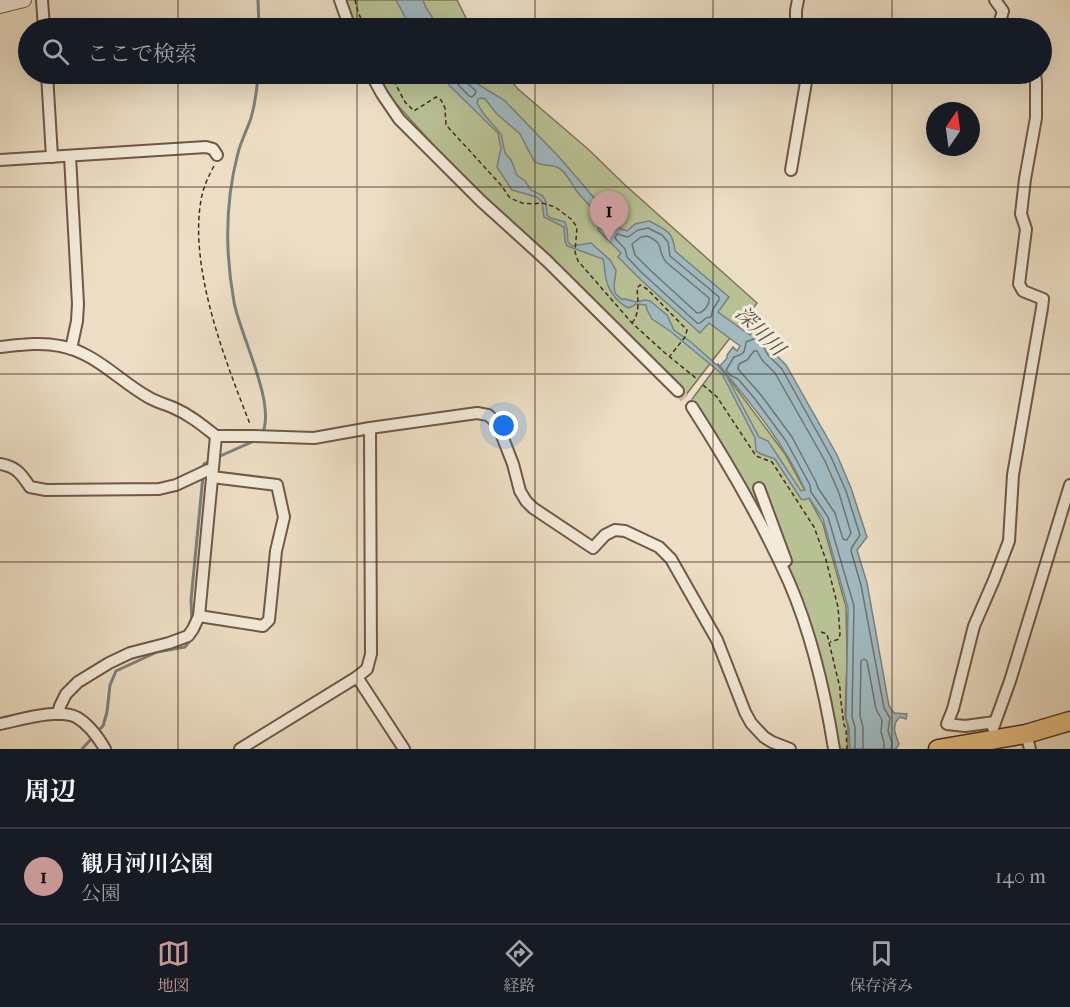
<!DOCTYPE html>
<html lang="ja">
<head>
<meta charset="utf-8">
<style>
  body { margin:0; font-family:"IM FELL French Canon","Noto Serif JP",serif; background:#20242c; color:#f1f3f6 }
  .compass { position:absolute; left:926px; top:102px; width:54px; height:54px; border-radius:50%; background:#171b24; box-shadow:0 6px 24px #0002; rotate:13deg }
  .you { position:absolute; left:504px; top:426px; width:21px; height:21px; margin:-15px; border:4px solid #fff; border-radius:50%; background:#1a73e8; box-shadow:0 0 0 9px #1a73e833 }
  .badge { display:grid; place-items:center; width:39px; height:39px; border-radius:50%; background:#c59692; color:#111; font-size:20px; font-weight:700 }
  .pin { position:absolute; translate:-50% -50px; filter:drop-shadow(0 2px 3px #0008) }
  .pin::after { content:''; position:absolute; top:32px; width:21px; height:18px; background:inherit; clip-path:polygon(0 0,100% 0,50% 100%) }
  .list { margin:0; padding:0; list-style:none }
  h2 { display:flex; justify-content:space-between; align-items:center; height:78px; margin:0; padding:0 24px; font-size:26px }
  h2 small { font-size:20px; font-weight:400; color:#9ea1a6 }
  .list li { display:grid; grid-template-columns:39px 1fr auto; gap:18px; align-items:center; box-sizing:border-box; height:96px; padding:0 24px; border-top:2px solid #363941 }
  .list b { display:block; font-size:22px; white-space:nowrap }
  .list p { margin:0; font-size:20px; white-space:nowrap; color:#9ea1a6 }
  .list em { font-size:20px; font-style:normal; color:#9ea1a6 }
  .icon { flex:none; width:33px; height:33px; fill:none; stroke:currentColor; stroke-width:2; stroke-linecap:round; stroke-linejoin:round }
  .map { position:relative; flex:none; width:1070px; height:749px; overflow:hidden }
  .search { position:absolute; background:#171b24; box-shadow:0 6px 24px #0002; left:18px; right:18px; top:18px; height:66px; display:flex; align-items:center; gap:15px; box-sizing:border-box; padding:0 21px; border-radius:33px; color:#9ea1a6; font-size:22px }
  .sheet { height:174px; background:#171b24 }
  nav { display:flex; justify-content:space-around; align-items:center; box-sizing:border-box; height:84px; border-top:2px solid #363941; background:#171b24; font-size:16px; color:#9ea1a6 }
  nav a { display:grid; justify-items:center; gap:3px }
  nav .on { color:#c59692 }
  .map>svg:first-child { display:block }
</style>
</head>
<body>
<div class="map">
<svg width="1070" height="749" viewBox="0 0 1070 749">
  <rect width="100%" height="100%" fill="#ecdec4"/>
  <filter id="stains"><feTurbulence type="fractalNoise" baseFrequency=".00333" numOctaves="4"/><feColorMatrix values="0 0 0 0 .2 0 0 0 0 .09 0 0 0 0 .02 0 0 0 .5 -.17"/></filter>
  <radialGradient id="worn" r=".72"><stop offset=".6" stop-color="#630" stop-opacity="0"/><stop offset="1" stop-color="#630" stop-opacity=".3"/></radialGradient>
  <!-- green -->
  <g fill="#b8c194" stroke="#7e7658" stroke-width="1.5">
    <path d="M346 0H457L471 28H355Z"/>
    <path d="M378 74H505L518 89 588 149 624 184 757 303 685 396 627 335 467 182 392 99Z"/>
    <path d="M718 364 785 454 823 524 846 607 847 660 845 716 848 727V749H839L835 727 793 584 695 408 690 402Z"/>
  </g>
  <!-- water -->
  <g fill="#9fb9bf" stroke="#7b807e" stroke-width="1.5" fill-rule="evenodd">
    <path d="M396 0H423L425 6 439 28H411Z"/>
    <path d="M441 74H467L469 77 479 85 504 100 559 157 621 229 627 231 635 224 649 221C666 230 673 231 675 251L729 297 718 312 750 335 758 325 773 352 786 365 837 455 851 488 867 537 857 550 867 583 889 706 894 713 907 714 906 719 900 717C891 725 895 734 899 744L896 749H850L849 728 846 718 848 608 823 519 809 498 804 500 801 499 775 459 761 454 756 451 755 438 722 374 670 331 652 319 647 310 646 305 636 304 629 308C616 303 606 287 605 273 604 268 605 264 603 259L567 246 565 241 564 227 544 217 542 202 537 197 512 190 497 167 501 148 498 133 450 86ZM481 98 485 99 497 114 520 134 534 161C541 167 549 164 557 167 566 171 570 182 576 190 584 201 594 208 600 220L598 230 621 253 618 257 640 279 700 333 709 323 740 346 737 351 733 347 727 355V358L720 366C752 405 785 444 805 490L801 491 768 441 759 437 727 377 719 367 692 343 674 330 667 315 650 301 645 300 636 302 625 299H621L615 293 614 286 616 270 610 260 591 243 572 246 568 242 567 229 565 222 551 218 547 215 546 202 543 196 531 190 525 181 517 175 511 160 505 153 501 134 483 113 477 103 478 99Z"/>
  </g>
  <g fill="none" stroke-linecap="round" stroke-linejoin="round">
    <!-- shore -->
    <g stroke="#72726e" stroke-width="1.5">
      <path d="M448 74 469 96 472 97 475 94 476 91 465 81 462 74"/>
      <path d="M648 228 662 235 668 242 670 256 719 297V300L713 309 711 317 706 318 700 323H697L641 272 627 257 625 249 615 238 617 234 628 237 638 230Z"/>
      <path d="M647 236C666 244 656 249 666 262L709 298C710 304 704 313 697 313L649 269 635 255 632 244 641 237Z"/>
      <path d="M754 351H757L762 360 775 373 825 461 839 493 851 533 847 540 843 539 835 513 818 488 816 482 792 437 761 395 738 369 739 364 747 360Z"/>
      <path d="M855 749V727L852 717 854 606 828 517 811 492 810 485 786 441 755 399 738 379 730 375 726 370 734 357C745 354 744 353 746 342L756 338 759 339 768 355 782 369 831 457 846 491 860 535 852 547 851 551 861 585 884 708 890 718 888 731 892 743 891 749"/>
      <path d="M863 749V727L860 716 861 661 864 659 867 661 876 709 882 720 881 732 884 743V749"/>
    </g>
    <!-- stream -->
    <g stroke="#7b807e" stroke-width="3">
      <path d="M258 0 259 28"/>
      <path d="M258 74C257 89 255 104 251 118 247 130 241 141 238 153 225 202 225 252 234 302 240 335 277 405 262 434"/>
      <path d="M218 457 256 440"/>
      <path d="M203 469 204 464 212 460"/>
      <path d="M192 624 191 600 203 476"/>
      <path d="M97 732 103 726 107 712 110 685 116 671 157 652 185 647 191 639"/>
      <path d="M82 749 93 737"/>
    </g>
    <!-- minor-tunnel -->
    <path stroke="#cbbaa3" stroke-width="10" stroke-dasharray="10 5" stroke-linecap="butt" d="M678 391 692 407"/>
    <!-- minor casing -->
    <g stroke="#6f5847" stroke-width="14">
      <g id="minor">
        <path d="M42 0 44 28"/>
        <path d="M340 0 350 28"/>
        <path d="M995 0 1003 11 998 28"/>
        <path d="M796 28V10L798 0"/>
        <path d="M47 74 52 157"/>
        <path d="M371 74 382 94 399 119 481 201 546 260 678 391"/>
        <path d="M70 156 78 304 77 321 71 349"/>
        <path d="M0 160 206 147 213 149 217 155"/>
        <path d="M791 170 806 82 804 74"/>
        <path d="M0 347C20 345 41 342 60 346 95 352 119 381 148 397 156 402 165 404 174 408 190 415 202 425 216 436H254L314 438 370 428 477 413 488 415 497 423 513 464 520 491 526 501 533 508 593 548 605 535 615 530 625 531 659 547 671 559 717 640 745 712 751 723 764 737 772 742 790 749"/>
        <path d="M692 407C728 463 762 521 789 582 812 635 825 692 834 749"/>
        <path d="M0 464C17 467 21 474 30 487L46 490 159 489 176 485 208 470 212 472"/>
        <path d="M759 488 786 561"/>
        <path d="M199 616 263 626 269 620 276 551 284 517 277 485 212 477"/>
        <path d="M357 677 404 749"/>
        <path d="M58 714 60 706 66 694 78 682 109 663 130 653 169 643 188 636 193 629 199 616 216 436"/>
        <path d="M995 722 965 726 947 724 953 709 974 626 994 580 1009 541 1013 475 1042 308 1043 299 1023 291 1019 284 1026 229 1021 214 1025 179 1036 118V82L1035 74"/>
        <path d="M0 724C20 720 57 708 76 717 89 724 98 737 105 749"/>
        <path d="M993 728 1010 681 1070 485"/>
        <path d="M1026 734 1030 749"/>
        <path d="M240 749 357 677 367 669 371 654 370 428"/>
      </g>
    </g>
    <!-- tertiary casing -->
    <g stroke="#6f5847" stroke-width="16">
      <path id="tertiary" d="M0 6 24 0"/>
    </g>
    <!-- trunk casing -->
    <g stroke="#452b1d" stroke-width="21">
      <path id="trunk" d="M938 749 1026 734 1070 721"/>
    </g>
    <!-- path -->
    <g stroke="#452b1d" stroke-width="1.5" stroke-dasharray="4.5 3" stroke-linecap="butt">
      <path d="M355 0 358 12 365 28"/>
      <path d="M390 74 405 102 414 111 436 97 441 100 445 108 446 125 501 185 510 198 522 203 533 204 542 203 555 207 571 219 577 227 575 252 578 261 632 323 665 353 697 379"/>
      <path d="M214 166C208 177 203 188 201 200 189 269 225 360 250 424"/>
      <path d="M632 323C640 313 638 301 637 288L640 285 647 289 687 330 685 337 670 356"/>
      <path d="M703 385 717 397 756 456 772 462 814 527 826 560 838 607 840 634 839 639 830 642"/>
      <path d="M821 632 827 634 840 688V694L844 725 846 728 847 749"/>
    </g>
    <!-- minor -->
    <use href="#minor" stroke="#f3ead9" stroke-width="10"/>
    <!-- tertiary -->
    <use href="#tertiary" stroke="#f3ead9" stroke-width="14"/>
    <!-- trunk -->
    <use href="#trunk" stroke="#e6bf82" stroke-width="18"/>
  </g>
  <!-- grid -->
  <path fill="none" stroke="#452b1d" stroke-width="1.5" stroke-opacity="0.55" d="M178 0V28M357 0V28M535 0V28M713 0V28M892 0V28M178 74V749M357 74V749M535 74V749M713 74V749M892 74V749M0 187H1070M0 374H1070M0 562H1070"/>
  <g text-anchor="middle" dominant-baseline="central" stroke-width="6" stroke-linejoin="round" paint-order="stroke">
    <!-- water labels -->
    <g font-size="20" font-style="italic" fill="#5c4e46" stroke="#f3ead9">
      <text transform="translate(760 331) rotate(45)">深川川</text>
    </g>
  </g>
  <rect width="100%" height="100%" filter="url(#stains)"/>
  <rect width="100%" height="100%" fill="url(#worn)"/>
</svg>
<svg class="compass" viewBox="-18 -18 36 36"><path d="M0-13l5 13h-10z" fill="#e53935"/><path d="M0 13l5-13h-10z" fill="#9ea1a6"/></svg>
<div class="you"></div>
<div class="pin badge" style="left:609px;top:241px">1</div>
<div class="search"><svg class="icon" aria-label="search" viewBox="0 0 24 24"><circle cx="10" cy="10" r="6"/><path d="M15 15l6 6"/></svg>ここで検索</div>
</div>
<section class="sheet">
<h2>周辺<small></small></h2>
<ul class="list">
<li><span class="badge">1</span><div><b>観月河川公園</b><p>公園</p></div><em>140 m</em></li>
</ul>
</section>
<nav>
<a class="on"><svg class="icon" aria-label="map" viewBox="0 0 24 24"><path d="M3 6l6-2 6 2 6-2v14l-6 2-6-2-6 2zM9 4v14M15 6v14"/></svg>地図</a>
<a><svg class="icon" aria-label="directions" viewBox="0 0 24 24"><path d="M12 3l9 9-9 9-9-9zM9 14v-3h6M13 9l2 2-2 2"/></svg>経路</a>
<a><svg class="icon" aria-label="saved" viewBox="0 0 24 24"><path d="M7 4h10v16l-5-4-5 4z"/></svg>保存済み</a>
</nav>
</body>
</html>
